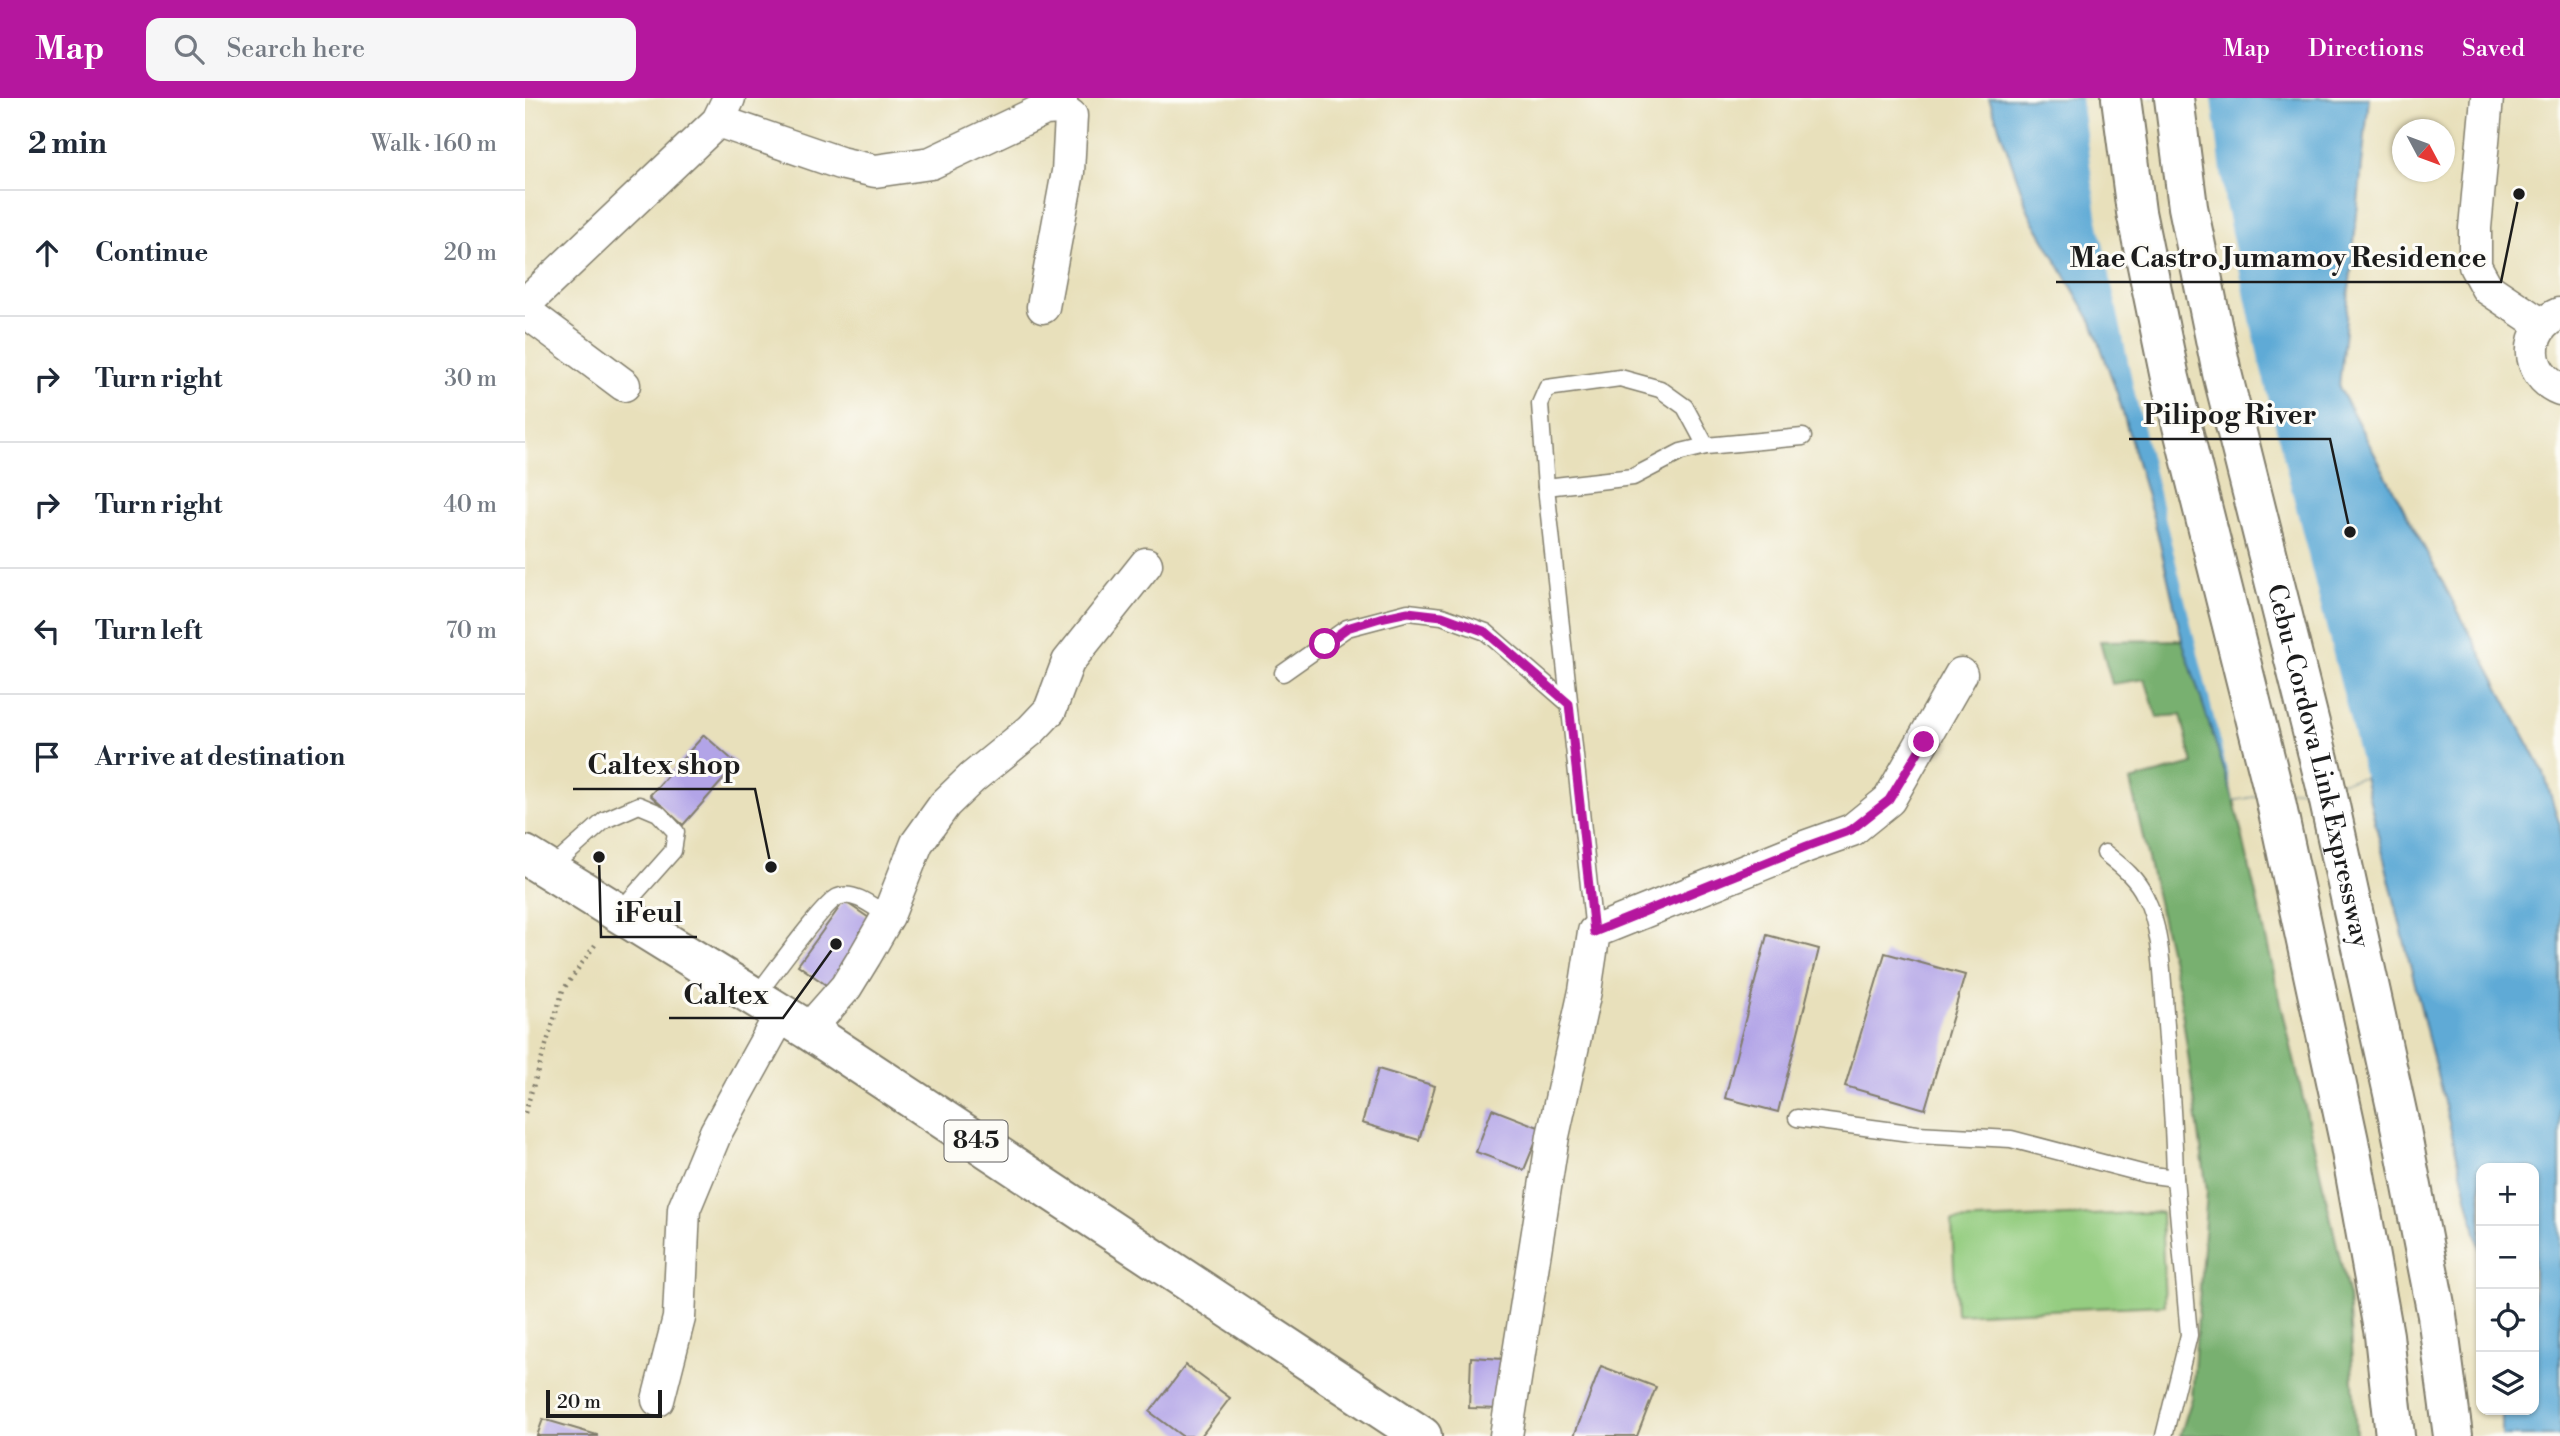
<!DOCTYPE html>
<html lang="en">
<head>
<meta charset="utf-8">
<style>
  body { margin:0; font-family:"Libre Bodoni",serif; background:#f6f6f7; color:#1f2937 }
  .controls { position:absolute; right:21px; bottom:21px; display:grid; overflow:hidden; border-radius:14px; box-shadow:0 2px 5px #0004 }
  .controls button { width:63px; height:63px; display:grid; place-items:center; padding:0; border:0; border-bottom:2px solid #e0e1e3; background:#fff; color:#1f2937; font:35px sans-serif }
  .compass { position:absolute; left:1867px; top:21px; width:63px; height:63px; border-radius:50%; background:#fff; box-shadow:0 2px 5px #0004; rotate:131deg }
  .scale { position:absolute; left:21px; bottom:18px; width:116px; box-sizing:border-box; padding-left:7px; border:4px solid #1c1c1c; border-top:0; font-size:19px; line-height:24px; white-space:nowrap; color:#1c1c1c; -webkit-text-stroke:5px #fdfcf7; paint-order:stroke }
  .stop { position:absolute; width:21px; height:21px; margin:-16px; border:5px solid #b5179e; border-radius:50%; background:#fff }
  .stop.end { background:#b5179e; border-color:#fff; box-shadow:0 2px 7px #0008 }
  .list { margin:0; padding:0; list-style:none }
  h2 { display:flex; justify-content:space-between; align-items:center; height:91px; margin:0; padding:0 28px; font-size:30px }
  h2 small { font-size:23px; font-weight:400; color:#747a83 }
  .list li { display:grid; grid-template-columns:46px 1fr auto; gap:21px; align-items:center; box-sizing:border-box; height:126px; padding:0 28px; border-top:2px solid #e0e1e3 }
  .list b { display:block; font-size:26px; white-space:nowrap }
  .list em { font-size:23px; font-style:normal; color:#747a83 }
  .icon { flex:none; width:38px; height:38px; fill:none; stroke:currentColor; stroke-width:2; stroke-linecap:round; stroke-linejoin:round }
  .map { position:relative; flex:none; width:2035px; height:1338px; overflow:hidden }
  header { display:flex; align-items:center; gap:42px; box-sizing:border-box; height:98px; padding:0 35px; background:#b5179e; color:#fff }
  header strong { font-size:33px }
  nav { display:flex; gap:38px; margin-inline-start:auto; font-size:24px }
  .search { width:490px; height:63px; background:#f6f6f7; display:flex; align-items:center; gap:18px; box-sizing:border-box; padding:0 24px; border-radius:14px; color:#747a83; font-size:26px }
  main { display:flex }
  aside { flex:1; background:#fff }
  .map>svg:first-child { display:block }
</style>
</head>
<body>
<header>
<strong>Map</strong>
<div class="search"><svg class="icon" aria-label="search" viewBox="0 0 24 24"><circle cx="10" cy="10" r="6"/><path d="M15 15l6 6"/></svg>Search here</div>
<nav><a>Map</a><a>Directions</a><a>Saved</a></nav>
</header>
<main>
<aside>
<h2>2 min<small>Walk · 160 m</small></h2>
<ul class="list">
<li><svg class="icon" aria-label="ahead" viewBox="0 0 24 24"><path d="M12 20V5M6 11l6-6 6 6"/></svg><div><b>Continue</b></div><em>20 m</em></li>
<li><svg class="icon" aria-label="right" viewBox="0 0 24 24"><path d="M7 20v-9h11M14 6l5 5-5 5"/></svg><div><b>Turn right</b></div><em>30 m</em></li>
<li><svg class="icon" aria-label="right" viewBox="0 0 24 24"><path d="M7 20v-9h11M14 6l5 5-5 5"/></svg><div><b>Turn right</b></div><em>40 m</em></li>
<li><svg class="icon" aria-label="left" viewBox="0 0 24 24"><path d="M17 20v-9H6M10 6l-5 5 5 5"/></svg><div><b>Turn left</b></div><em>70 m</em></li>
<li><svg class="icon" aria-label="arrive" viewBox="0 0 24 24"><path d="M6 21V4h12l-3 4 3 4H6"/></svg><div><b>Arrive at destination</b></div></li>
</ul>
</aside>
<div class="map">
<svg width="2035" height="1338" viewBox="0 0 2035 1338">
  <rect width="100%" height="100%" fill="#fdfcf7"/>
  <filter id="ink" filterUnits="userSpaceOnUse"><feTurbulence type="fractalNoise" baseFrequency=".0143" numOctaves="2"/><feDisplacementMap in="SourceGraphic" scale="14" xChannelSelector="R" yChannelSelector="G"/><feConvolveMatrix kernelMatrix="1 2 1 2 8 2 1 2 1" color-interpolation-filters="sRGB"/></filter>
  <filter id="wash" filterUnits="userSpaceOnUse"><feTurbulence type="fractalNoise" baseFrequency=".00686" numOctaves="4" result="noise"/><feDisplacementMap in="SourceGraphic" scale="28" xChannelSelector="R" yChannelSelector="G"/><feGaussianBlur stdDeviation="1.57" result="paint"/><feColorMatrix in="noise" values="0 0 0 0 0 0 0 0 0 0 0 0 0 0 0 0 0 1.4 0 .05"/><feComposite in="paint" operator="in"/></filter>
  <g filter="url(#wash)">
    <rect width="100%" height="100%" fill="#e8e0bb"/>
    <!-- green -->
    <path fill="#95cd81" stroke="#58744e" stroke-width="2" d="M1636 1114 1640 1207 1431 1216 1427 1123Z"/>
    <!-- forest -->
    <path fill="#78b06f" stroke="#4a6646" stroke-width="2" d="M1657 542 1709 702 1823 1195 1831 1338H1655L1667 1300 1682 1093 1655 899 1605 683 1668 666 1656 617 1632 619 1620 581 1587 586 1575 543Z"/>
    <!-- water -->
    <path fill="#5eaad6" stroke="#3d6379" stroke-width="2" d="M1464 0H1844L1814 289 2019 675 2035 728V1338H1977V1312H2009V1070H1956V1155L1839 679 1709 702 1657 542 1632 433 1593 298 1567 224 1505 117Z"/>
    <!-- pier -->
    <path fill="#e8e0bb" d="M1556 0H1687L1700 106 1735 267 1839 679 1709 702 1610 296 1572 117Z"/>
    <g id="blocks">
      <!-- building -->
      <g fill="#b2a4e7">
        <path d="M179 637 212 666 158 727 125 697Z"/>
        <path d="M319 803 350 824 304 889 273 867Z"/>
        <path d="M1242 837 1294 851 1253 1014 1200 1000Z"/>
        <path d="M1360 855 1440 877 1400 1011 1320 988Z"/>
        <path d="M853 971 910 988 894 1042 837 1025Z"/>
        <path d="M967 1011 1016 1030 999 1072 951 1054Z"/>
        <path d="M946 1259 978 1261 976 1311 944 1310Z"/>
        <path d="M661 1267 705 1300 676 1338H657L625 1314Z"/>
        <path d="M1076 1268 1131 1289 1112 1338H1049Z"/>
        <path d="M18 1321 72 1337V1338H12Z"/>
      </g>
    </g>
  </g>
  <g filter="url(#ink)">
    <use href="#blocks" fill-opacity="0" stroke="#827e6c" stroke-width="2"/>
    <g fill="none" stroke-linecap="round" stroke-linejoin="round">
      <!-- lane casing -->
      <g stroke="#827e6c" stroke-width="19">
        <g id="lane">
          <path d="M1021 389 1108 379 1156 354 1181 348 1278 339"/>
          <path d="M758 575 822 530 883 514 917 518 961 534 1044 606"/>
          <path d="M24 772 80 722 114 707 133 715 151 734 148 753 93 815"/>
          <path d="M1069 834 1021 389 1015 306 1022 290 1095 280 1135 291 1160 309 1181 348"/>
          <path d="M230 899C244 882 298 805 313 799 329 792 350 810 363 818"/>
          <path d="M1272 1020 1392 1036 1486 1041 1620 1076 1650 1080C1649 1024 1644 969 1640 914 1637 877 1637 831 1620 798 1611 779 1596 768 1580 755"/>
          <path d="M1639 1338 1664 1237 1650 1080"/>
        </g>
      </g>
      <!-- street casing -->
      <g stroke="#827e6c" stroke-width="35">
        <g id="street">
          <path d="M1962 0 1950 130V168L1962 190 2017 227"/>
          <path d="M193 23 315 65 350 73 406 65 520 11 535 10 536 0"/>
          <path d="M0 206 193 23 204 0"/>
          <path d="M518 209 543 74 546 18 535 10"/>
          <path d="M0 213 99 287"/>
          <path d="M2034 216C1998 231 2000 277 2035 291"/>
          <path d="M283 932 321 889 340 858 363 818 392 745 420 706 447 680 506 632 525 612 543 564 621 466"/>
          <path d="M133 1302 154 1220 159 1111 191 1034 256 916"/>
          <path d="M981 1338 1028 1038 1060 893 1069 834 1282 748 1327 732 1364 702 1436 576"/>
        </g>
      </g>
      <!-- primary casing -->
      <g stroke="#827e6c" stroke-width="42">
        <path id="primary" d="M0 757 283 932 897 1338"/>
      </g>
      <!-- highway casing -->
      <g stroke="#827e6c" stroke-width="42">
        <g id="highway">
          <path d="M1596 0 1611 114 1645 280 1749 695 1824 1043 1859 1237 1870 1338"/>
          <path id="s1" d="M1649 0 1663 109 1697 275 1800 685 1876 1032 1912 1217 1928 1338"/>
        </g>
      </g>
      <!-- path -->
      <path stroke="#827e6c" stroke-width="4.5" stroke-dasharray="2 5" stroke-linecap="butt" d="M0 1015 38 892 70 847"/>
      <!-- lane -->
      <use href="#lane" stroke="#fff" stroke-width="16"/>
      <!-- street -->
      <use href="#street" stroke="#fff" stroke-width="32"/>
      <!-- primary -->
      <use href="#primary" stroke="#fff" stroke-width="38"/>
      <!-- highway -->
      <use href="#highway" stroke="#fff" stroke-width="38"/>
    </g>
  </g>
  <g fill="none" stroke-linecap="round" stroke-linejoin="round" filter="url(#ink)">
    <!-- route -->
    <path stroke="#b5179e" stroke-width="9" d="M800 546 822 530 855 520 883 514 917 518 961 534 1044 606 1069 834 1282 748 1326 732 1364 702 1399 644"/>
  </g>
  <g text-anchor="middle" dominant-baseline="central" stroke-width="6" stroke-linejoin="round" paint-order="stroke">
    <!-- shield labels -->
    <rect fill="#fdfcf7" stroke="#605f5e" stroke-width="2" x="419.5" y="1022.5" width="63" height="41" rx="5"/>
    <g font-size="24" font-weight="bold" fill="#1c1c1c">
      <text x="451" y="1043">845</text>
    </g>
    <!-- street labels -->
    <g font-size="26" fill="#1c1c1c" stroke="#fdfcf7">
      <text stroke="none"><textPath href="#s1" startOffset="684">Cebu-Cordova Link Expressway</textPath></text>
    </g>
  </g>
  <!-- callouts -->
  <path fill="none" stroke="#1c1c1c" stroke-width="2.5" d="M1994 96L1976 184H1531M1825 434L1805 341H1604M246 769L230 691H48M74 759L76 839H172M311 846L258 920H144"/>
  <g fill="#1c1c1c" stroke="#fdfcf7" stroke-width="2.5">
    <circle cx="1994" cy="96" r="7"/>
    <circle cx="1825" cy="434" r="7"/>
    <circle cx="246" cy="769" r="7"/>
    <circle cx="74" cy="759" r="7"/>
    <circle cx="311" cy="846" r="7"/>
  </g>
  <g font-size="28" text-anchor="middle" font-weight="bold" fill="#1c1c1c" stroke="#fdfcf7" stroke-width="6" stroke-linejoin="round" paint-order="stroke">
    <text x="1753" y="169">Mae Castro Jumamoy Residence</text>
    <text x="1705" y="326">Pilipog River</text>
    <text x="139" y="676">Caltex shop</text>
    <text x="124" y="824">iFeul</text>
    <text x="201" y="906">Caltex</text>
  </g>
</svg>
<div class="controls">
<button>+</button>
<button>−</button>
<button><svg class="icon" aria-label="locate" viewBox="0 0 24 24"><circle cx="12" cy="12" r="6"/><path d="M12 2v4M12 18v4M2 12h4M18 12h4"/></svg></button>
<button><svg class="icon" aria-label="layers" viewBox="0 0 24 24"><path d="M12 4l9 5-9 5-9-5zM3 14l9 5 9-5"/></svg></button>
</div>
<svg class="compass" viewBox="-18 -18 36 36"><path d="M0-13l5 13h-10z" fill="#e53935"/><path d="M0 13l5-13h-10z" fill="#747a83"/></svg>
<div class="scale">20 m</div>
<div class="stop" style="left:800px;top:546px"></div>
<div class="stop end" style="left:1399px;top:644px"></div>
</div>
</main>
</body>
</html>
